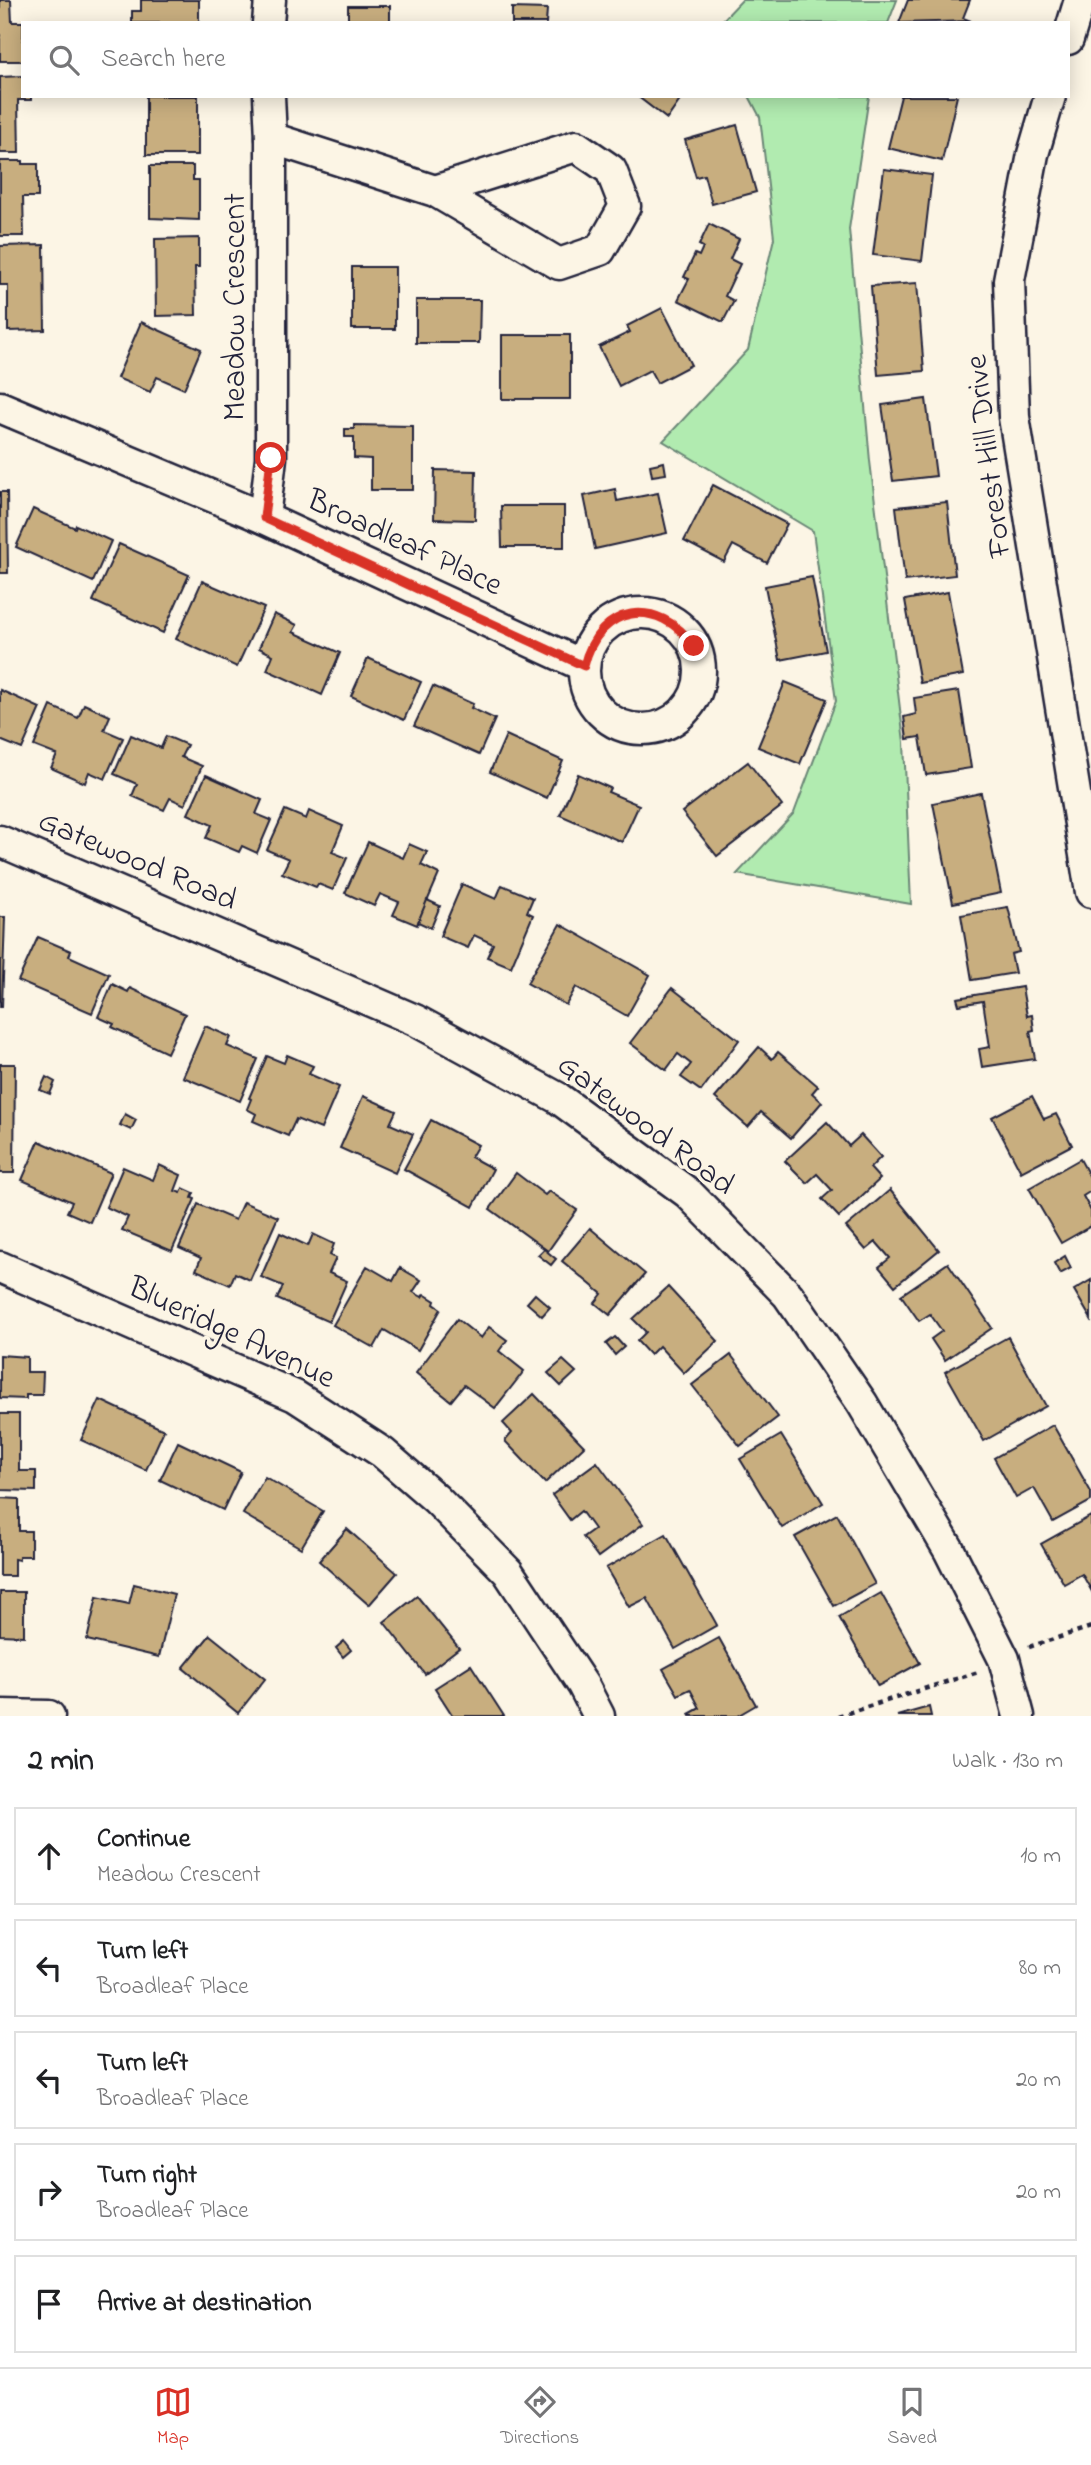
<!DOCTYPE html>
<html lang="en">
<head>
<meta charset="utf-8">
<style>
  body { margin:0; font-family:"Indie Flower",sans-serif; background:#f2f2f2; color:#202124 }
  .stop { position:absolute; width:21px; height:21px; margin:-16px; border:5px solid #d93025; border-radius:50%; background:#fff }
  .stop.end { background:#d93025; border-color:#fff; box-shadow:0 2px 7px #0008 }
  .list { margin:0; padding:0; list-style:none }
  h2 { display:flex; justify-content:space-between; align-items:center; height:91px; margin:0; padding:0 28px; font-size:30px }
  h2 small { font-size:23px; font-weight:400; color:#757577 }
  .list li { display:grid; grid-template-columns:46px 1fr auto; gap:21px; align-items:center; box-sizing:border-box; height:98px; margin:0 14px 14px; padding:0 14px; border:2px solid #e0e0e0; border-radius:0px }
  .list b { display:block; font-size:26px; white-space:nowrap }
  .list p { margin:0; font-size:23px; white-space:nowrap; color:#757577 }
  .list em { font-size:23px; font-style:normal; color:#757577 }
  .icon { flex:none; width:38px; height:38px; fill:none; stroke:currentColor; stroke-width:2; stroke-linecap:round; stroke-linejoin:round }
  .map { position:relative; flex:none; width:1091px; height:1716px; overflow:hidden }
  .search { position:absolute; background:#fff; box-shadow:0 4px 18px #0003; left:21px; right:21px; top:21px; height:77px; display:flex; align-items:center; gap:18px; box-sizing:border-box; padding:0 24px; border-radius:0px; color:#757577; font-size:26px }
  .sheet { height:651px; background:#fff }
  nav { display:flex; justify-content:space-around; align-items:center; box-sizing:border-box; height:98px; border-top:2px solid #e0e0e0; background:#fff; font-size:19px; color:#757577 }
  nav a { display:grid; justify-items:center; gap:4px }
  nav .on { color:#d93025 }
  .map>svg:first-child { display:block }
</style>
</head>
<body>
<div class="map">
<svg width="1091" height="1716" viewBox="0 0 1091 1716">
  <rect width="100%" height="100%" fill="#fcf5e5"/>
  <filter id="ink" filterUnits="userSpaceOnUse"><feTurbulence type="fractalNoise" baseFrequency=".0143" numOctaves="2"/><feDisplacementMap in="SourceGraphic" scale="14" xChannelSelector="R" yChannelSelector="G"/><feConvolveMatrix kernelMatrix="1 2 1 2 8 2 1 2 1" color-interpolation-filters="sRGB"/></filter>
  <g filter="url(#ink)">
    <!-- green -->
    <g fill="#b1ebb0" stroke="#6a8676" stroke-width="2">
      <path d="M742 0H897L888 23H720Z"/>
      <path d="M749 96H869L849 229 870 461 904 742 911 904 737 874 794 813 836 701 813 531 663 441 748 350 774 238 760 117Z"/>
    </g>
    <!-- building -->
    <g fill="#c8ae7f" stroke="#22223b" stroke-width="2">
      <path d="M0 0H11L12 22H31L23 23V61H0Z"/>
      <path d="M141 0H199V23H132V11H141Z"/>
      <path d="M908 0H970L963 18 971 21 899 23Z"/>
      <rect x="348" y="6" width="42" height="17"/>
      <path d="M512 8 547 9 546 23H512Z"/>
      <path d="M23 76V96H31V100H18L19 153H0V77Z"/>
      <rect x="146" y="96" width="52" height="59"/>
      <path d="M637 96H683L667 119Z"/>
      <path d="M901 96H957L942 161 888 148Z"/>
      <path d="M737 125 756 192 712 204 704 175 696 177 685 140Z"/>
      <path d="M0 161H23V164H38V197H23L24 236H0Z"/>
      <path d="M150 166H193V180H199V220L150 218Z"/>
      <path d="M884 169 932 175 922 261 873 255Z"/>
      <path d="M709 224 739 239 730 259 740 264 725 296 734 301 723 322 678 300 689 279 684 277 695 254 699 256 703 247 699 245Z"/>
      <path d="M199 238V267H195L196 315 156 316 155 239Z"/>
      <path d="M44 245 45 330 8 331V285H0V246Z"/>
      <rect x="352" y="267" width="43" height="62"/>
      <path d="M917 283 924 371 878 375 871 286Z"/>
      <path d="M416 300H480L479 343H416Z"/>
      <path d="M662 308 691 365 657 383 650 370 619 386 599 347 630 332 627 326Z"/>
      <path d="M141 322 201 349 184 389 157 377 150 392 117 378Z"/>
      <rect x="502" y="335" width="68" height="64"/>
      <path d="M926 399 936 476 893 481 882 405Z"/>
      <path d="M354 425 413 426V490H371V459L354 458V437H345V429H354Z"/>
      <path d="M664 462 666 474 652 476 650 465Z"/>
      <path d="M435 470 476 471 475 520 434 519Z"/>
      <path d="M713 485 787 524 767 563 733 545 724 562 684 541Z"/>
      <path d="M615 489 617 501 658 493 667 533 595 549 584 496Z"/>
      <path d="M0 492H7L8 573H0Z"/>
      <path d="M947 502 955 575 905 581 896 507Z"/>
      <path d="M501 506H564V547H502Z"/>
      <path d="M33 509 75 528 76 525 111 541 93 582 16 547Z"/>
      <path d="M119 544 189 575 163 633 93 601Z"/>
      <path d="M812 577 826 651 780 660 765 586Z"/>
      <path d="M202 581 264 608 237 667 176 639Z"/>
      <path d="M948 592 963 675 920 683 905 600Z"/>
      <path d="M274 614 297 625 293 632 340 653 322 695 267 670 273 655 259 648Z"/>
      <path d="M368 658 421 682 404 720 351 696Z"/>
      <path d="M785 682 827 699 800 764 758 747Z"/>
      <path d="M433 686 473 704 471 708 495 719 479 755 414 726Z"/>
      <path d="M0 690 40 708 22 749 0 740Z"/>
      <path d="M959 691 971 768 926 775 920 737 907 739 904 717 916 714 914 698Z"/>
      <path d="M84 704 110 716 104 730 123 738 105 779 89 772 85 783 51 768 57 755 34 746 51 706 78 718Z"/>
      <path d="M131 735 161 748 166 736 187 745 181 757 202 766 185 805 170 798 164 810 132 796 137 784 114 774Z"/>
      <path d="M506 735 563 761 547 798 490 772Z"/>
      <path d="M748 762 782 806 717 856 682 812Z"/>
      <path d="M578 774 610 788 608 792 639 805 622 842 560 815Z"/>
      <path d="M206 775 262 800 256 814 271 820 257 853 242 846 239 852 206 838 212 825 188 814Z"/>
      <path d="M981 793 1001 893 953 903 933 803Z"/>
      <path d="M285 810 306 819 309 811 343 826 332 852 347 858 333 890 318 884 316 887 282 873 289 859 267 850Z"/>
      <path d="M368 842 403 858 409 844 427 852 421 865 439 874 417 925 393 915 399 902 380 894 374 906 345 893Z"/>
      <path d="M462 884 496 899 502 885 533 898 527 912 533 915 511 967 487 957 493 944 474 935 468 948 440 936Z"/>
      <path d="M427 900 440 906 431 928 418 922Z"/>
      <path d="M1008 907 1019 952 1011 954 1015 973 972 980 961 915Z"/>
      <path d="M0 917H5L2 1007H0Z"/>
      <path d="M560 924 650 975 627 1016 576 987 566 1005 527 983Z"/>
      <path d="M38 937 71 951 69 956 109 974 92 1013 18 981Z"/>
      <path d="M112 984 128 992 130 988 185 1014 167 1053 112 1027 114 1024 98 1017Z"/>
      <path d="M1022 987 1027 1016 1032 1015 1034 1030 1030 1031 1035 1059 982 1067 979 1049 990 1047 983 1001 959 1005 957 998Z"/>
      <path d="M672 988 739 1040 701 1091 681 1077 691 1064 678 1054 666 1070 630 1043Z"/>
      <path d="M205 1026 231 1037 227 1046 258 1059 240 1101 183 1077Z"/>
      <path d="M759 1047 772 1059 778 1052 818 1086 812 1093 822 1102 791 1138 761 1112 748 1127 715 1098Z"/>
      <path d="M287 1055 313 1066 309 1074 339 1087 321 1129 296 1119 288 1136 253 1121 256 1114 247 1109 251 1099 249 1098 267 1056 284 1063Z"/>
      <path d="M0 1064H15L14 1173H0Z"/>
      <path d="M46 1077 55 1082 50 1094 40 1090Z"/>
      <path d="M363 1096 396 1111 390 1124 413 1134 395 1173 340 1148Z"/>
      <path d="M1032 1096 1044 1119 1056 1114 1072 1145 1021 1172 992 1117Z"/>
      <path d="M125 1114 136 1120 131 1130 120 1125Z"/>
      <path d="M431 1120 478 1145 471 1157 493 1169 473 1207 404 1169Z"/>
      <path d="M827 1122 849 1146 861 1135 881 1157 870 1168 880 1179 839 1217 822 1199 832 1190 817 1174 807 1183 785 1161Z"/>
      <path d="M39 1141 111 1173 90 1222 67 1212 72 1202 22 1180Z"/>
      <path d="M1080 1159 1091 1179V1191L1083 1196 1091 1211V1226L1061 1243 1029 1188Z"/>
      <path d="M159 1165 181 1175 175 1191 181 1193 183 1188 194 1193 192 1198 195 1199 172 1251 122 1230 128 1217 106 1207 123 1167 153 1180Z"/>
      <path d="M516 1173 545 1195 549 1191 577 1210 548 1251 490 1209Z"/>
      <path d="M890 1190 939 1250 895 1286 879 1267 890 1258 876 1242 866 1250 846 1227Z"/>
      <path d="M243 1202 278 1217 250 1280 235 1273 230 1285 196 1270 201 1258 179 1248 198 1204 235 1220Z"/>
      <path d="M590 1228 645 1274 610 1315 595 1303 602 1294 562 1261Z"/>
      <path d="M280 1233 308 1246 313 1234 334 1244 330 1255 336 1258 329 1273 347 1281 329 1322 277 1299 283 1286 261 1277Z"/>
      <path d="M544 1249 556 1259 551 1265 538 1255Z"/>
      <path d="M1065 1256 1071 1268 1060 1274 1054 1263Z"/>
      <path d="M948 1263 992 1328 945 1360 931 1339 942 1331 930 1314 919 1321 901 1295Z"/>
      <path d="M367 1266 393 1281 400 1268 421 1280 413 1292 422 1297 424 1294 435 1301 434 1304 441 1309 418 1350 384 1330 374 1348 333 1325Z"/>
      <path d="M1091 1280V1319L1074 1290Z"/>
      <path d="M668 1287 718 1341 684 1373 659 1346 650 1355 637 1341 646 1332 633 1319Z"/>
      <path d="M535 1294 550 1307 542 1316 527 1303Z"/>
      <path d="M457 1319 481 1338 489 1327 507 1340 499 1351 524 1371 495 1408 464 1385 451 1401 416 1373Z"/>
      <path d="M615 1337 624 1347 615 1355 606 1344Z"/>
      <path d="M1008 1337 1046 1406 984 1441 945 1372Z"/>
      <path d="M0 1355 27 1357V1372H43L42 1395H26V1399L0 1398Z"/>
      <path d="M731 1355 778 1417 740 1446 692 1385Z"/>
      <path d="M563 1360 576 1372 561 1386 548 1373Z"/>
      <path d="M534 1394 584 1446 545 1483 505 1441 512 1433 503 1423Z"/>
      <path d="M100 1400 164 1430 146 1470 81 1440Z"/>
      <path d="M0 1414H19V1471H36V1491L0 1490Z"/>
      <path d="M1053 1425 1091 1492V1501L1053 1522 1034 1488 1016 1498 994 1458Z"/>
      <path d="M781 1435 823 1503 782 1528 740 1459Z"/>
      <path d="M178 1442 241 1472 223 1510 160 1480Z"/>
      <path d="M597 1462 643 1524 598 1557 583 1537 594 1529 581 1511 570 1520 552 1495Z"/>
      <path d="M265 1477 323 1511 301 1548 243 1514Z"/>
      <path d="M0 1498 19 1499V1531H31V1556H19V1560L14 1559V1576H0Z"/>
      <path d="M837 1514 875 1584 834 1606 795 1537Z"/>
      <path d="M1091 1516V1590L1082 1574 1064 1584 1041 1544Z"/>
      <path d="M347 1529 397 1573 369 1605 319 1561Z"/>
      <path d="M666 1534 717 1625 675 1649 647 1598 629 1607 606 1568Z"/>
      <path d="M134 1584 174 1594 159 1657 87 1640 97 1597 129 1604Z"/>
      <path d="M0 1592H24V1636L0 1635Z"/>
      <path d="M881 1593 920 1663 878 1686 839 1617Z"/>
      <path d="M417 1596 459 1648 425 1674 384 1622Z"/>
      <path d="M210 1635 265 1679 238 1713 183 1668Z"/>
      <path d="M719 1638 756 1705 737 1716H690L689 1714 700 1708 690 1689 678 1695 663 1669Z"/>
      <path d="M344 1641 351 1650 343 1657 336 1648Z"/>
      <path d="M471 1665 504 1716H453L435 1688Z"/>
      <path d="M929 1707 931 1716H897Z"/>
    </g>
    <g fill="none" stroke-linecap="round" stroke-linejoin="round">
      <!-- street casing -->
      <g stroke="#22223b" stroke-width="35">
        <g id="street">
          <path d="M268 23 270 0"/>
          <path d="M1068 39 1080 0"/>
          <path d="M1050 96 1033 154 1009 280 1014 417 1091 892"/>
          <path d="M271 138 435 191 559 264 600 250 625 206 611 170 576 146 435 191"/>
          <path d="M0 407 264 518 584 666"/>
          <path d="M264 518 271 458V138L269 96"/>
          <circle cx="642" cy="671" r="58"/>
          <path d="M0 841 415 1020 558 1098 688 1193 788 1295 862 1403 949 1550 1004 1659 1019 1716"/>
          <path d="M0 1267 295 1396 383 1453 436 1499 508 1572 583 1685 599 1716"/>
          <path d="M0 1715 49 1716"/>
        </g>
      </g>
      <!-- path -->
      <g stroke="#22223b" stroke-width="4.5" stroke-dasharray="5 5" stroke-linecap="butt">
        <path d="M1029 1647 1091 1627"/>
        <path d="M838 1716 978 1672"/>
      </g>
      <!-- street -->
      <use href="#street" stroke="#fcf5e5" stroke-width="30"/>
    </g>
  </g>
  <g fill="none" stroke-linecap="round" stroke-linejoin="round" filter="url(#ink)">
    <!-- route -->
    <path stroke="#d93025" stroke-width="9" d="M271 458 264 518 584 666C599 604 658 596 694 646"/>
  </g>
  <g text-anchor="middle" dominant-baseline="central" stroke-width="7" stroke-linejoin="round" paint-order="stroke">
    <!-- street labels -->
    <g font-size="32" fill="#22223b" stroke="#fcf5e5">
      <text transform="translate(236 307) rotate(-90)">Meadow Crescent</text>
      <text transform="translate(990 456) rotate(-97)">Forest Hill Drive</text>
      <text transform="translate(404 544) rotate(25)">Broadleaf Place</text>
      <text transform="translate(137 862) rotate(23)">Gatewood Road</text>
      <text transform="translate(645 1126) rotate(37)">Gatewood Road</text>
      <text transform="translate(231 1334) rotate(25)">Blueridge Avenue</text>
    </g>
  </g>
</svg>
<div class="stop" style="left:271px;top:458px"></div>
<div class="stop end" style="left:694px;top:646px"></div>
<div class="search"><svg class="icon" aria-label="search" viewBox="0 0 24 24"><circle cx="10" cy="10" r="6"/><path d="M15 15l6 6"/></svg>Search here</div>
</div>
<section class="sheet">
<h2>2 min<small>Walk · 130 m</small></h2>
<ul class="list">
<li><svg class="icon" aria-label="ahead" viewBox="0 0 24 24"><path d="M12 20V5M6 11l6-6 6 6"/></svg><div><b>Continue</b><p>Meadow Crescent</p></div><em>10 m</em></li>
<li><svg class="icon" aria-label="left" viewBox="0 0 24 24"><path d="M17 20v-9H6M10 6l-5 5 5 5"/></svg><div><b>Turn left</b><p>Broadleaf Place</p></div><em>80 m</em></li>
<li><svg class="icon" aria-label="left" viewBox="0 0 24 24"><path d="M17 20v-9H6M10 6l-5 5 5 5"/></svg><div><b>Turn left</b><p>Broadleaf Place</p></div><em>20 m</em></li>
<li><svg class="icon" aria-label="right" viewBox="0 0 24 24"><path d="M7 20v-9h11M14 6l5 5-5 5"/></svg><div><b>Turn right</b><p>Broadleaf Place</p></div><em>20 m</em></li>
<li><svg class="icon" aria-label="arrive" viewBox="0 0 24 24"><path d="M6 21V4h12l-3 4 3 4H6"/></svg><div><b>Arrive at destination</b></div></li>
</ul>
</section>
<nav>
<a class="on"><svg class="icon" aria-label="map" viewBox="0 0 24 24"><path d="M3 6l6-2 6 2 6-2v14l-6 2-6-2-6 2zM9 4v14M15 6v14"/></svg>Map</a>
<a><svg class="icon" aria-label="directions" viewBox="0 0 24 24"><path d="M12 3l9 9-9 9-9-9zM9 14v-3h6M13 9l2 2-2 2"/></svg>Directions</a>
<a><svg class="icon" aria-label="saved" viewBox="0 0 24 24"><path d="M7 4h10v16l-5-4-5 4z"/></svg>Saved</a>
</nav>
</body>
</html>
